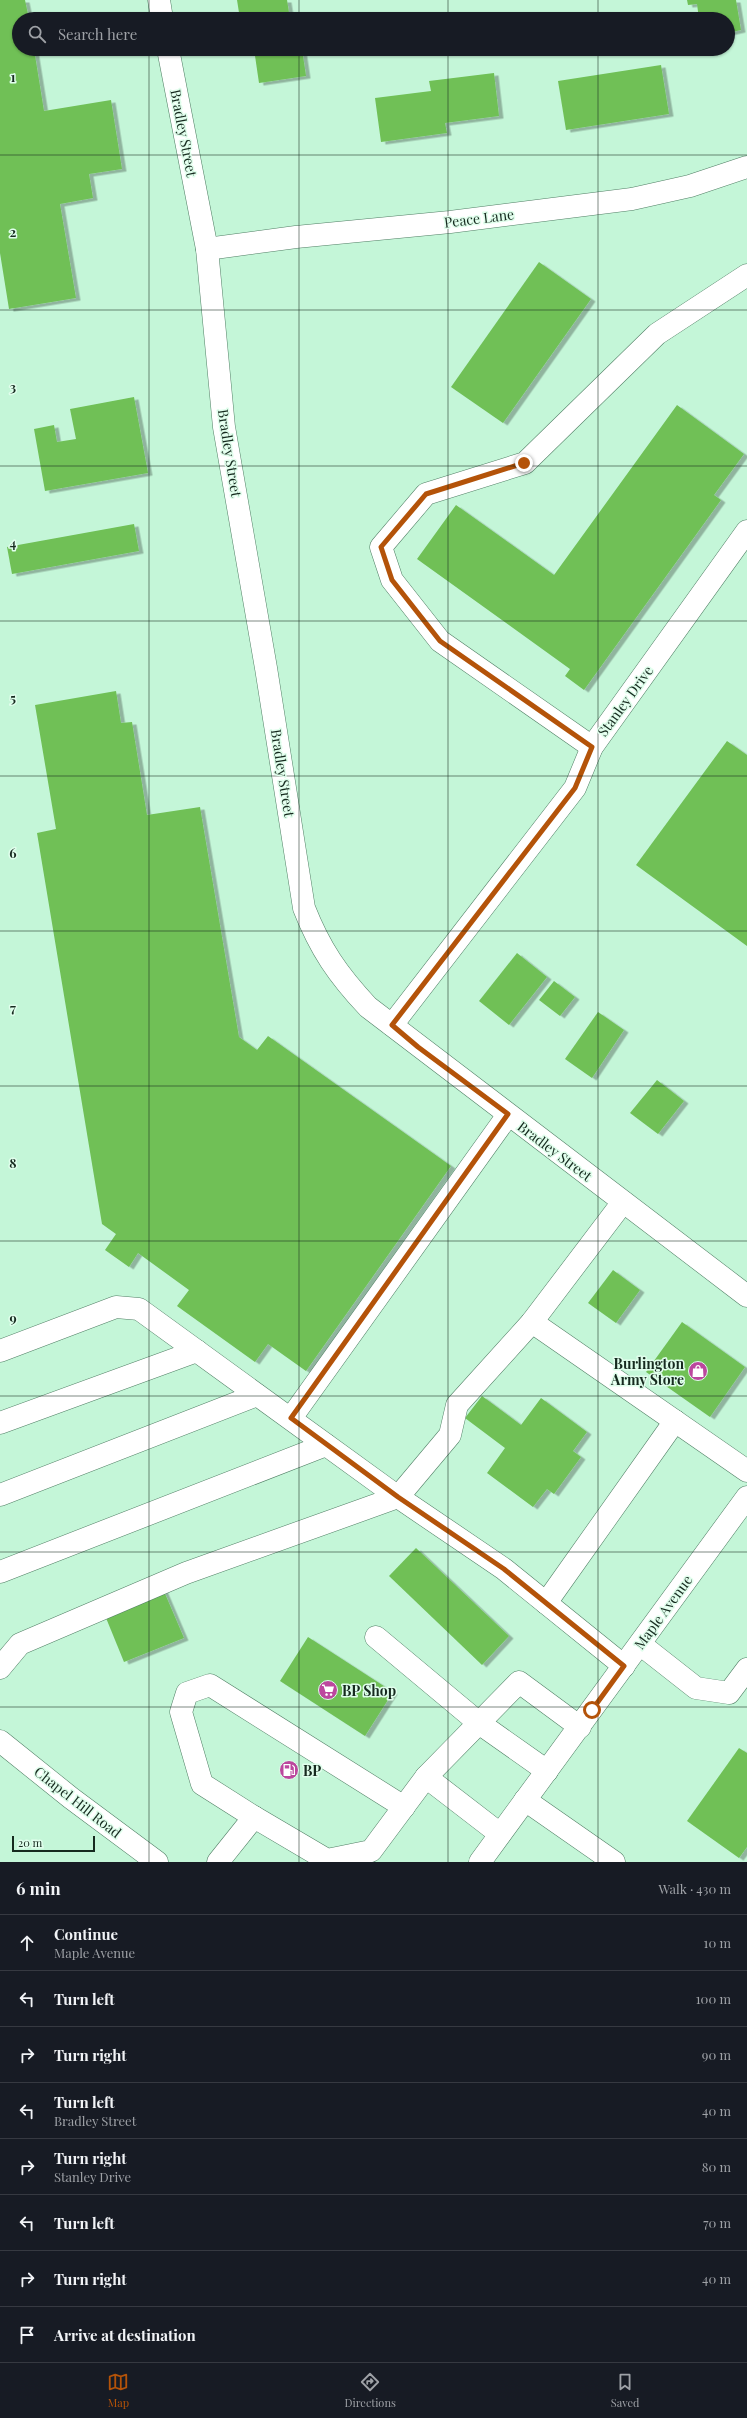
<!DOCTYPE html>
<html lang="en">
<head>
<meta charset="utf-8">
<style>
  body { margin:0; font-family:"Playfair Display",serif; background:#242831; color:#f1f3f6 }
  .scale { position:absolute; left:12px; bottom:10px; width:83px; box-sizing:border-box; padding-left:4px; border:2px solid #162a1f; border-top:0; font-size:11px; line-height:14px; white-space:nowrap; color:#162a1f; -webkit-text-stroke:3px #e0feec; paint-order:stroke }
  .stop { position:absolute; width:12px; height:12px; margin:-9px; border:3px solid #b45309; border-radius:50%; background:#fff }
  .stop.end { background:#b45309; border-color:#fff; box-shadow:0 1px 4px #0008 }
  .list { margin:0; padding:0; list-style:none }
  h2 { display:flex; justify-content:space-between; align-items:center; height:52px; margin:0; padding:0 16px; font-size:17px }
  h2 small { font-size:13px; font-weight:400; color:#9ea1a6 }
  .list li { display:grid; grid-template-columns:26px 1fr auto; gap:12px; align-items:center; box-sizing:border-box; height:56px; padding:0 16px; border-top:1px solid #363941 }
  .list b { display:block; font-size:15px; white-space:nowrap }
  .list p { margin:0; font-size:13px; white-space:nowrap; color:#9ea1a6 }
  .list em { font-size:13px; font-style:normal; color:#9ea1a6 }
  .icon { flex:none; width:22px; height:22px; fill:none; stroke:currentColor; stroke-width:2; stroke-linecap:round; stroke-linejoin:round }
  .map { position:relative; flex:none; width:747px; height:1862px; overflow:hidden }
  .search { position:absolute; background:#171b24; box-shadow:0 1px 3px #0004; left:12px; right:12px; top:12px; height:44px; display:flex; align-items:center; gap:10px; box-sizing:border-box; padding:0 14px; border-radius:22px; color:#9ea1a6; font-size:15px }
  .sheet { height:500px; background:#171b24 }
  nav { display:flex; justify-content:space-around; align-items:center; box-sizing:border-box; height:56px; border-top:1px solid #363941; background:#171b24; font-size:11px; color:#9ea1a6 }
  nav a { display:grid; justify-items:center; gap:2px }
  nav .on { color:#b45309 }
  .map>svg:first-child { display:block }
</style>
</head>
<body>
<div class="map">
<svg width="747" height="1862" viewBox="0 0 747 1862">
  <defs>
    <filter id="shadow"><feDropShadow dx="4.5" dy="2.5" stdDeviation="0" flood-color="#0004"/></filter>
  </defs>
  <rect width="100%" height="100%" fill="#c4f6d8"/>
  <!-- building -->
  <g fill="#6fc057" filter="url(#shadow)">
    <path d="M0 0H25L29 19H19V49H34L44 111 111 100 122 169 89 174 93 198 60 204 76 298 9 309 0 253Z"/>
    <path d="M237 0H287L290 19H240Z"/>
    <path d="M687 0H736L741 30 728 33V19H699L697 4 688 5Z"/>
    <path d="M254 49H302L306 76 259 83Z"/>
    <path d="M661 65 669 114 566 130 558 81Z"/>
    <path d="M494 73 499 116 445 123 447 133 381 142 375 98 431 91 429 81Z"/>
    <path d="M539 262 591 299 503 423 451 387Z"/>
    <path d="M134 397 148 473 45 491 34 429 54 425 57 442 76 439 70 409Z"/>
    <path d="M677 405 744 454 714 495 721 500 584 690 565 676 570 669 417 559 456 505 554 575Z"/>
    <path d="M134 524 139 551 12 574 7 547Z"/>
    <path d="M116 691 121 723 132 722 147 815 200 807 239 1037 257 1050 268 1036 451 1166 306 1371 268 1344 255 1362 177 1306 189 1290 138 1253 129 1267 105 1250 116 1234 102 1224 37 833 56 829 35 705Z"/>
    <path d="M727 741 747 755V946L636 865Z"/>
    <path d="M517 953 547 977 509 1025 479 1001Z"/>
    <path d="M554 981 575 997 560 1016 539 1000Z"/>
    <path d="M598 1012 624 1030 592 1078 565 1059Z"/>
    <path d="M657 1080 684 1101 658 1134 630 1113Z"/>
    <path d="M613 1270 640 1290 616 1323 588 1303Z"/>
    <path d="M682 1322 745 1367 710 1417 646 1372Z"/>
    <path d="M482 1396 521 1425 541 1398 587 1432 573 1451 581 1457 554 1494 547 1489 533 1507 487 1473 505 1448 465 1418Z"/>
    <path d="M416 1548 509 1636 482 1665 389 1576Z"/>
    <path d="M163 1589 184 1638 124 1662 104 1613Z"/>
    <path d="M308 1637 393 1692 365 1736 280 1681Z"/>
    <path d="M739 1748 747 1753V1847L739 1858 687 1821Z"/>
  </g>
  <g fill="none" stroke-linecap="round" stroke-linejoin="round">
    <!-- minor casing -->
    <g stroke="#517f65" stroke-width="23">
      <g id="minor">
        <path d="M159 0 162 19"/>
        <path d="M168 49 207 249 224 427 266 668 304 908C320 949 338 975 368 1007L747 1296"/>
        <path d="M207 249 296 237 450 222 632 199 690 186 747 167"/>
        <path d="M592 747 440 641 392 580 381 547 426 494 525 463 657 334 747 275"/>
        <path d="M392 1025 575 788 592 747 747 531"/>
        <path d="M532 1322 747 1471"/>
        <path d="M0 1351 116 1307 139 1309 398 1497 504 1569 624 1666"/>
        <path d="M291 1418 508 1115"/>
        <path d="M0 1423 197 1351"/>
        <path d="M0 1495 257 1395"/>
        <path d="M0 1572 326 1445"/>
        <path d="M546 1603 675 1421"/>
        <path d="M376 1637 479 1723 547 1771"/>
        <path d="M640 1644 696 1688 729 1693 747 1669"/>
        <path d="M0 1668 20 1644 186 1573 398 1497 450 1435 457 1405 532 1322 623 1202"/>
        <path d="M426 1777 519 1682 580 1727"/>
        <path d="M525 1800 614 1862"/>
        <path d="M254 1817 202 1784 181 1712 187 1693 210 1685 404 1807"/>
        <path d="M218 1862 254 1817 327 1860 371 1851 426 1777 500 1834"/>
      </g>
    </g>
    <!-- major casing -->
    <g stroke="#517f65" stroke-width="23">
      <g id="major">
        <path d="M0 1741 71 1798 157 1862"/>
        <path d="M480 1862 747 1497"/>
      </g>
    </g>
    <!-- minor -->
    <use href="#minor" stroke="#fff" stroke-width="22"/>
    <!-- major -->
    <use href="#major" stroke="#fff" stroke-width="22"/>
  </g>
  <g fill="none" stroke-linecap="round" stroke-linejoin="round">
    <!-- route -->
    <path stroke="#b45309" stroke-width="5" d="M524 463 426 494 381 547 392 580 440 641 592 747 575 788 392 1025 418 1047 508 1114 291 1418 398 1497 504 1569 624 1666 592 1710"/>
  </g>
  <!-- grid -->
  <path fill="none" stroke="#162a1f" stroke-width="1" stroke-opacity="0.55" d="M149 0V19M299 0V19M448 0V19M598 0V19M149 49V1862M299 49V1862M448 49V1862M598 49V1862M0 155H747M0 310H747M0 466H747M0 621H747M0 776H747M0 931H747M0 1086H747M0 1241H747M0 1396H747M0 1552H747M0 1707H747"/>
  <!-- icons -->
  <defs>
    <g id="shop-disc" transform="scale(1)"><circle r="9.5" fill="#bc479e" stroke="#e0feec"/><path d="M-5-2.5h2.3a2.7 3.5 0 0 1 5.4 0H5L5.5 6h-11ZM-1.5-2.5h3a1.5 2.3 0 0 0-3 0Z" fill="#fff"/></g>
    <g id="supermarket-disc" transform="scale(1)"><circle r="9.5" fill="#bc479e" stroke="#e0feec"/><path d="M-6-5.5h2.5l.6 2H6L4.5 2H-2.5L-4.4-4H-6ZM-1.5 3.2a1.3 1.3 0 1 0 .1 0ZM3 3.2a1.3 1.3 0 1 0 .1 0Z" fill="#fff"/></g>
    <g id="fuel-disc" transform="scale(1)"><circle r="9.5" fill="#bc479e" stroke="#e0feec"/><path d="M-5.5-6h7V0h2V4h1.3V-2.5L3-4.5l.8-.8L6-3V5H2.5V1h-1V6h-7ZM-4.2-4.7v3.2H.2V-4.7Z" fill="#fff"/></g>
  </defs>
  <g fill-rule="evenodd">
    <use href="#shop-disc" x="698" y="1371"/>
    <use href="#supermarket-disc" x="328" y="1690"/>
    <use href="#fuel-disc" x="289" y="1770"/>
  </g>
  <g text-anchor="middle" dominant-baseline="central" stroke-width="3" stroke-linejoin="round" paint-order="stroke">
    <!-- street labels -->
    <g font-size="14" fill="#162a1f" stroke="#e0feec">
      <text transform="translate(184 133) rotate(79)">Bradley Street</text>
      <text transform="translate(479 218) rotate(-7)">Peace Lane</text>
      <text transform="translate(230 453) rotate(81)">Bradley Street</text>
      <text transform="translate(625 701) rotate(-54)">Stanley Drive</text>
      <text transform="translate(283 773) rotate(81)">Bradley Street</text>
      <text transform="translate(555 1151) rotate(37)">Bradley Street</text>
      <text transform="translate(663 1612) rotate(-54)">Maple Avenue</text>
      <text transform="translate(78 1802) rotate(38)">Chapel Hill Road</text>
    </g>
    <!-- poi labels -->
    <g font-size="14" font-weight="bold" fill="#162a1f" stroke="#e0feec" text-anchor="start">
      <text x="684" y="1363" text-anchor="end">Burlington<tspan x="684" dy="16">Army Store</tspan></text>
      <text x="342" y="1690">BP Shop</text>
      <text x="303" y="1770">BP</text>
    </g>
  </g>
  <g font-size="13" text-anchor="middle" font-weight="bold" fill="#162a1f" stroke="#e0feec" stroke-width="3" stroke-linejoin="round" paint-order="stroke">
    <text x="13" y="82">1</text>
    <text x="13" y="237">2</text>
    <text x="13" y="392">3</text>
    <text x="13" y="548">4</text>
    <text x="13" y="703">5</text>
    <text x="13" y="858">6</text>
    <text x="13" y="1013">7</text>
    <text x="13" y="1168">8</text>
    <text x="13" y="1323">9</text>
  </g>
</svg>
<div class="scale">20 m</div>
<div class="stop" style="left:592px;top:1710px"></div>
<div class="stop end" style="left:524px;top:463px"></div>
<div class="search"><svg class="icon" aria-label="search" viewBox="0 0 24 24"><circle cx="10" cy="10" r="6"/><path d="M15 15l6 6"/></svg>Search here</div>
</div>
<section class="sheet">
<h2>6 min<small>Walk · 430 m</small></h2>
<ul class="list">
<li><svg class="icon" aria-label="ahead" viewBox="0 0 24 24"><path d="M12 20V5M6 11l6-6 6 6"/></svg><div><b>Continue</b><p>Maple Avenue</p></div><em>10 m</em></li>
<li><svg class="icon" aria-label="left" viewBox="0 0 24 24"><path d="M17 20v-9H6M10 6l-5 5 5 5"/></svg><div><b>Turn left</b></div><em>100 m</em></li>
<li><svg class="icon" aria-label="right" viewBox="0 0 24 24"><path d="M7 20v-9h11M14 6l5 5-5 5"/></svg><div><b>Turn right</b></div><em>90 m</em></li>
<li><svg class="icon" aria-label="left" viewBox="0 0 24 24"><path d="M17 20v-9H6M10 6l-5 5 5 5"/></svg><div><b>Turn left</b><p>Bradley Street</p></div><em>40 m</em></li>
<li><svg class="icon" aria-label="right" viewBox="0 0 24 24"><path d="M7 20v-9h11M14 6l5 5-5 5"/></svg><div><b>Turn right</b><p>Stanley Drive</p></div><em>80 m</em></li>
<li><svg class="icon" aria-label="left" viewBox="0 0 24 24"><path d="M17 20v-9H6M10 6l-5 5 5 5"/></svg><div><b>Turn left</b></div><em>70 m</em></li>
<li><svg class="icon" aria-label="right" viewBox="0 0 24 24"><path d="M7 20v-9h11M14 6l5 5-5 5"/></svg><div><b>Turn right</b></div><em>40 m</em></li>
<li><svg class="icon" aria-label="arrive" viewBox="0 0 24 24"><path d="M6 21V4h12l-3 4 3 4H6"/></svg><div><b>Arrive at destination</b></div></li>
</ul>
</section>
<nav>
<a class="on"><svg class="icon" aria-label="map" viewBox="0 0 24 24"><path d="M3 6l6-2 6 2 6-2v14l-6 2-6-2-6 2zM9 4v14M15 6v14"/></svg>Map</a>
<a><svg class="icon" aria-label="directions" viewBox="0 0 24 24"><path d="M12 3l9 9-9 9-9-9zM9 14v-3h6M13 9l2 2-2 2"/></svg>Directions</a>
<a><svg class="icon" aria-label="saved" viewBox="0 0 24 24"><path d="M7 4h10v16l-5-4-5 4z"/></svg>Saved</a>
</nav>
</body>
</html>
